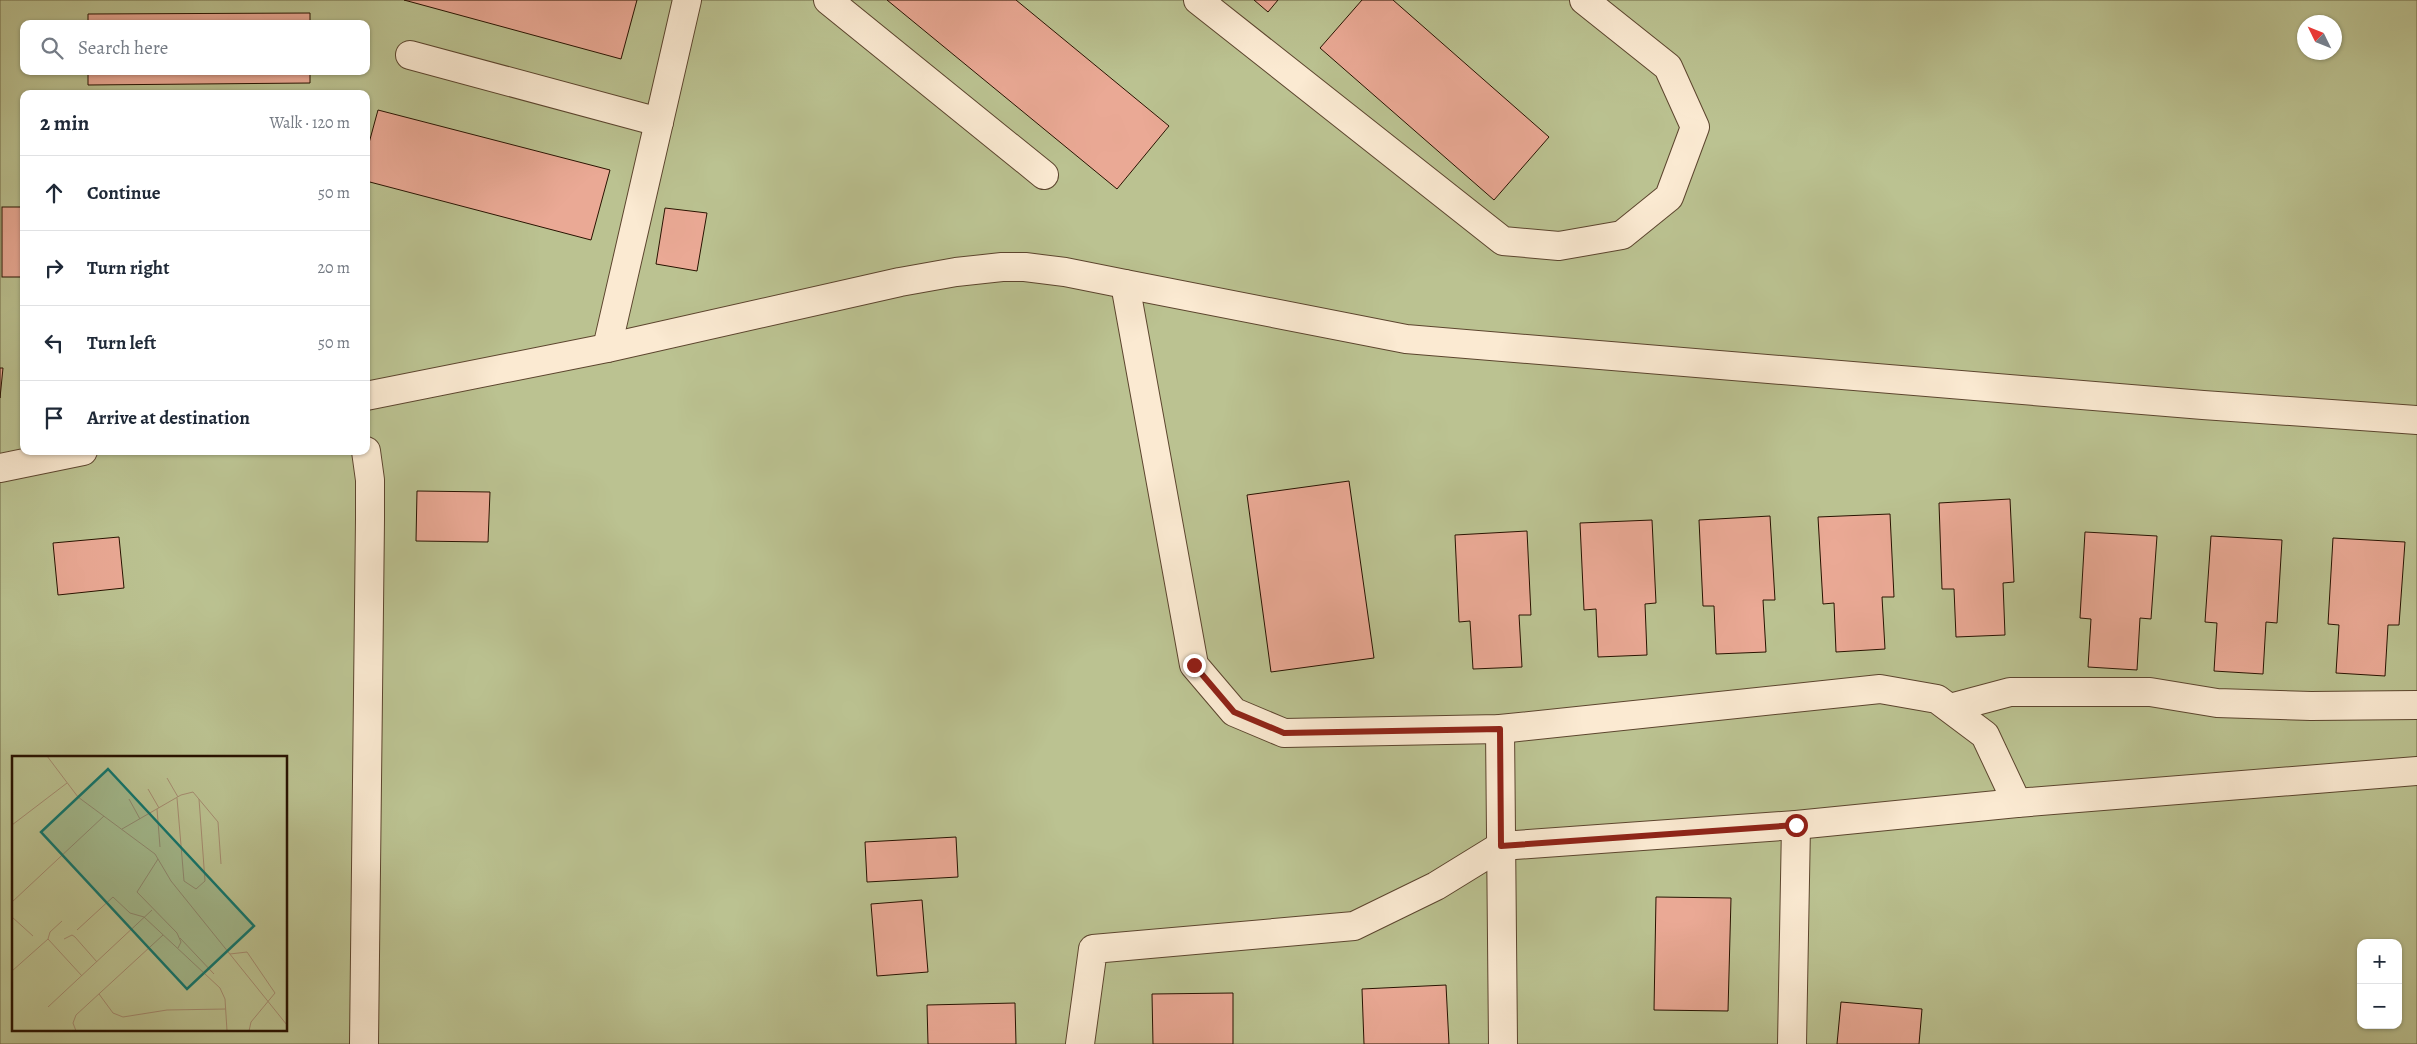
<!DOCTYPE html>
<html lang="en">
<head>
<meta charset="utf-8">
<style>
  body { margin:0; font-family:Alegreya,serif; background:#f6f6f7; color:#1f2937 }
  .controls { position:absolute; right:15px; bottom:15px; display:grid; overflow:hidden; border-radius:10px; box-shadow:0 1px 4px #0004 }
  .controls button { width:45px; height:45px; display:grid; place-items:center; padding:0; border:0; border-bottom:1px solid #e0e1e3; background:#fff; color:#1f2937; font:25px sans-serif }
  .compass { position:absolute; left:2297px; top:15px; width:45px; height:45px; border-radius:50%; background:#fff; box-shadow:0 1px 4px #0004; rotate:313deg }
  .stop { position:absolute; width:15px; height:15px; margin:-11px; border:4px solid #8f2418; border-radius:50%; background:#fff }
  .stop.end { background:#8f2418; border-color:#fff; box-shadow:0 1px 5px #0008 }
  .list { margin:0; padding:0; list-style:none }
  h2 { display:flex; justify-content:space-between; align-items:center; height:65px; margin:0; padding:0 20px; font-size:21px }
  h2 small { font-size:16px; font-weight:400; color:#747a83 }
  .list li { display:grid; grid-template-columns:32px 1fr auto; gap:15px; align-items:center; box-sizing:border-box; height:75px; padding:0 20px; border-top:1px solid #e0e1e3 }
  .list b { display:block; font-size:19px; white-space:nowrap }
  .list em { font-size:16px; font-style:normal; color:#747a83 }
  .icon { flex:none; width:28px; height:28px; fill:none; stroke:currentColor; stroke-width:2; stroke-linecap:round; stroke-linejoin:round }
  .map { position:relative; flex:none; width:2417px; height:1044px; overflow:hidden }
  .search { position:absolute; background:#fff; box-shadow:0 1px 4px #0004; left:20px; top:20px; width:350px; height:55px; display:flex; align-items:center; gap:12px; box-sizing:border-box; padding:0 18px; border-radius:10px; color:#747a83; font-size:19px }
  .panel { position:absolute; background:#fff; box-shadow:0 1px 4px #0004; left:20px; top:90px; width:350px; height:365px; border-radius:10px }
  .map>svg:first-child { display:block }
</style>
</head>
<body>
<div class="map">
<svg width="2417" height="1044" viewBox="0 0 2417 1044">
  <rect width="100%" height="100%" fill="#f9deba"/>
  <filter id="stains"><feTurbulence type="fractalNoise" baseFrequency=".004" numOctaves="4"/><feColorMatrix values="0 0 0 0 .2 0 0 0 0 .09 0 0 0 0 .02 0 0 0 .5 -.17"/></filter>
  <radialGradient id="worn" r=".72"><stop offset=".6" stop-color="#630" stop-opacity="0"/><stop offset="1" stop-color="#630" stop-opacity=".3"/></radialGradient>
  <!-- green -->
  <path fill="#bbc291" stroke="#726a48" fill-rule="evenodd" d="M0 0H2417V1044H0ZM2304 22H2334V52H2304ZM24 24H366V71H24ZM24 94H366V451H24ZM14 758H286V1030H14ZM2361 943H2398V1025H2361Z"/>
  <!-- building -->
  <g fill="#eaa995" stroke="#281200">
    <path d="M404 0H637L621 59Z"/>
    <path d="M887 0H1016L1169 126 1117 189Z"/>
    <path d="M1254 0H1278L1268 12Z"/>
    <path d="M1362 0H1393L1549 137 1494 200 1320 48Z"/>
    <path d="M310 13V24H88V14Z"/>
    <path d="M88 71H310V83L88 85Z"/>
    <path d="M378 110 610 170 591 240 366 181V154Z"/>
    <rect x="2" y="207" width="22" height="70"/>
    <path d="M665 208 707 213 697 271 656 264Z"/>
    <path d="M0 368H3L0 398Z"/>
    <path d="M1349 481 1374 658 1271 672 1247 495Z"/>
    <path d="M417 491 490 492 488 542 416 541Z"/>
    <path d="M2010 499 2014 582 2003 583 2005 635 1956 637 1954 589H1942L1939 503Z"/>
    <path d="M1890 514 1894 597H1882L1885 649 1836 652 1834 603 1823 604 1818 517Z"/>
    <path d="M1770 516 1775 600H1763L1766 652 1716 654 1714 606H1703L1699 520Z"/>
    <path d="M1652 520 1656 603 1645 604 1647 655 1598 657 1596 609 1584 610 1580 523Z"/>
    <path d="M1527 531 1531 615H1519L1522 667 1473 669 1470 621 1459 622 1455 535Z"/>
    <path d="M2085 532 2157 536 2151 619 2140 618 2137 670 2088 667 2091 619 2080 618Z"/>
    <path d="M2211 536 2282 540 2277 623 2266 622 2263 674 2214 671 2217 623 2205 622Z"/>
    <path d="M119 537 124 588 58 595 53 543Z"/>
    <path d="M2333 538 2405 542 2399 625H2388L2385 676 2336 673 2339 625 2328 624Z"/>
    <path d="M956 837 958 877 867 882 865 842Z"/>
    <path d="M1656 897 1731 898 1728 1011 1654 1010Z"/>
    <path d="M922 900 928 972 877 976 871 904Z"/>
    <path d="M1446 985 1449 1044H1364L1362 989Z"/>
    <path d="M1233 993V1044H1153L1152 994Z"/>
    <path d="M1841 1002 1922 1009 1919 1044H1837Z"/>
    <path d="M1015 1003 1016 1044H928L927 1005Z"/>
  </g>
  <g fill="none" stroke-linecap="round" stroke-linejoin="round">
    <!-- minor casing -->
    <g stroke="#5c452e" stroke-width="30">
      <g id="minor">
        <path d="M828 0 1044 175"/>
        <path d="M1198 0 1503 241 1559 246 1622 235 1669 197 1695 127 1668 67 1584 0"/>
        <path d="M410 55 659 122"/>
        <path d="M1125 284 1406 339 2203 405 2417 420"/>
        <path d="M607 348 687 0"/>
        <path d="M366 396 607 348 900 282 956 272 1002 267H1025L1065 272 1125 284 1194 665 1234 712 1284 733 1500 729 1880 689 1937 699 1985 735 2017 803"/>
        <path d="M0 468 83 451"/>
        <path d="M1950 708 2010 692H2150L2217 703 2311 706 2417 705"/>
        <path d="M1500 729 1503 1044"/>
        <path d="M364 1044 370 519V480L366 451"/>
        <path d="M1080 1044 1093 949 1354 926 1436 886 1501 846 1796 825 2017 803 2417 771"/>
        <path d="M1792 1044 1796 825"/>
      </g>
    </g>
    <!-- minor -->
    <use href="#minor" stroke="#fbead2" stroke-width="28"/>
  </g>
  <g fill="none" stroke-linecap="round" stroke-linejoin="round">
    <!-- route -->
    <path stroke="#8f2418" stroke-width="6" d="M1194 665 1234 712 1284 733 1500 729 1501 846 1796 825"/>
  </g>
  <!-- overview -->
  <g transform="translate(12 756)">
    <rect width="275" height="275" fill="#f9deba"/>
    <path d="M0 0H275V275H0Z" fill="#bbc291"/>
    <path fill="none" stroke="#a58c70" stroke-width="1" d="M35 0 66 41 143 98 146 103 125 136 165 177 169 186 166 192M155 22 166 41M136 33 147 52M165 42 172 125 184 133 193 125 187 43M117 43 128 63M145 53 148 91M0 69 55 27M110 73 169 39 181 36 206 66 209 108M146 103 159 125 275 269M0 146 92 60M0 161 21 180M65 174 101 141 118 157 132 161 208 232 213 243 215 275M168 182 202 218M36 183 38 176 50 165M52 183 60 179 63 181 85 206M218 198 235 196 263 237 239 266 237 275M0 215 36 183 70 220M87 238 101 257 111 261 155 254 214 253M36 251 140 154M64 275 61 267 64 259 151 179"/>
    <path fill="#0f766e" fill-opacity="0.15" stroke="#0f766e" stroke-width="2.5" d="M96 13 242 170 175 233 29 76Z"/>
    <rect width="275" height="275" fill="none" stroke="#281200" stroke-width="2.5"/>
  </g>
  <rect width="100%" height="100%" filter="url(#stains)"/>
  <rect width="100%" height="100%" fill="url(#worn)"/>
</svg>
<div class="controls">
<button>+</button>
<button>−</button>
</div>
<svg class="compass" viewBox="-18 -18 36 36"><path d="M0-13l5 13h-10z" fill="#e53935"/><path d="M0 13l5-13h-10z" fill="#747a83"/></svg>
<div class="stop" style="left:1796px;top:825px"></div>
<div class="stop end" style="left:1194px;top:665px"></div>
<div class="search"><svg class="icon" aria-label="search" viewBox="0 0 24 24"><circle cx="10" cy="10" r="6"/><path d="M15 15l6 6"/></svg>Search here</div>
<section class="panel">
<h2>2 min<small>Walk · 120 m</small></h2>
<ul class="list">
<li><svg class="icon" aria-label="ahead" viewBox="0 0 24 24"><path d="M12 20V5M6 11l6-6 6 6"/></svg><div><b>Continue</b></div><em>50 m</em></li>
<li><svg class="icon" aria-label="right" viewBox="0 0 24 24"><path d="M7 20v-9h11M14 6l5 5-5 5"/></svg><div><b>Turn right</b></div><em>20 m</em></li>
<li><svg class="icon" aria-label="left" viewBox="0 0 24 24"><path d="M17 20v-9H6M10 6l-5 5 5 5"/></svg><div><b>Turn left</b></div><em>50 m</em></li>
<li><svg class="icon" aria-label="arrive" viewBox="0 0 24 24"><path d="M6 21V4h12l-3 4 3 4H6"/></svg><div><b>Arrive at destination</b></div></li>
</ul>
</section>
</div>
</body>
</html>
